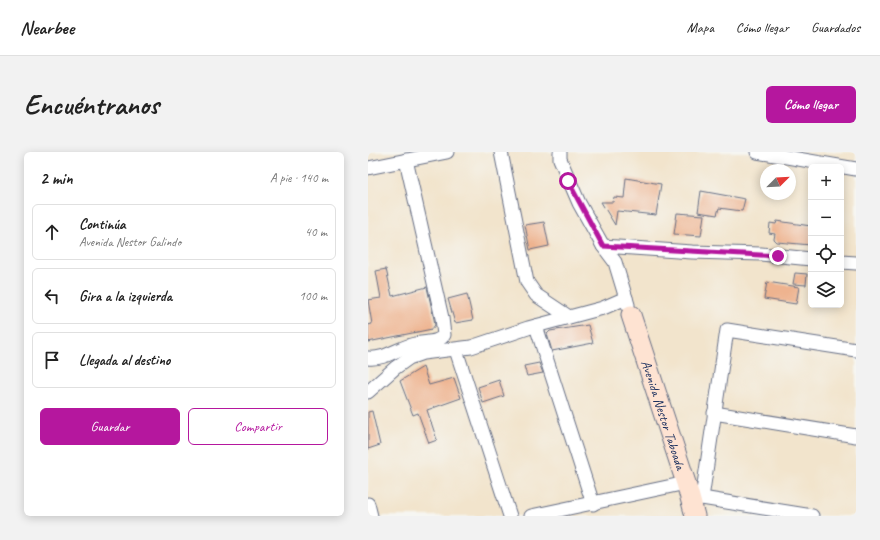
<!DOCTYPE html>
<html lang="es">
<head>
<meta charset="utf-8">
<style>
  body { margin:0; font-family:Caveat,sans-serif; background:#f2f2f2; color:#222 }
  .controls { position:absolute; right:12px; top:12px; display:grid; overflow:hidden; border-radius:6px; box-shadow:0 2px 10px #0003 }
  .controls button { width:36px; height:36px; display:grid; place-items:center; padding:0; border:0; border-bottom:1px solid #e0e0e0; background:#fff; color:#222; font:20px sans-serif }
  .compass { position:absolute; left:392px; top:12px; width:36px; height:36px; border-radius:50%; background:#fff; box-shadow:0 2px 10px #0003; rotate:66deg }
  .stop { position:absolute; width:12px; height:12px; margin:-9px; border:3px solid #b5179e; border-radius:50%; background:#fff }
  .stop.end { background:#b5179e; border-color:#fff; box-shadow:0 1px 4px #0008 }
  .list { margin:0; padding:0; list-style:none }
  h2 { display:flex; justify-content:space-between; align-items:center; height:52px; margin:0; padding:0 16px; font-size:17px }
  h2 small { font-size:13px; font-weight:400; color:#767676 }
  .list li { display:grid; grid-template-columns:26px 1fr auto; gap:12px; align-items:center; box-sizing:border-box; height:56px; margin:0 8px 8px; padding:0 8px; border:1px solid #e0e0e0; border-radius:6px }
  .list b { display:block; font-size:15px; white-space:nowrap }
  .list p { margin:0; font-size:13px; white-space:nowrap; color:#767676 }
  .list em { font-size:13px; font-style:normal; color:#767676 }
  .actions { display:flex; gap:8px; padding:12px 16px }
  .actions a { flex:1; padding:9px 0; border:1px solid #b5179e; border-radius:6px; text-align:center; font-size:14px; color:#b5179e }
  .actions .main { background:#b5179e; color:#fff }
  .icon { flex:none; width:22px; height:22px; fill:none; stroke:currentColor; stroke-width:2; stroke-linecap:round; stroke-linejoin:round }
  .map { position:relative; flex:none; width:488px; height:364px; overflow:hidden; border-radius:6px }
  header { display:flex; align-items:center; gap:24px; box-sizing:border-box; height:56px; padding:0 20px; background:#fff; border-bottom:1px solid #e0e0e0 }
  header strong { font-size:19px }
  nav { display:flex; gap:22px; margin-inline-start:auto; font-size:14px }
  .intro { display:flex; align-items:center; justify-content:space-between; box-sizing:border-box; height:96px; padding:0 24px }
  h1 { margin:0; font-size:28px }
  .button { padding:10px 18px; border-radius:6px; background:#b5179e; color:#fff; font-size:14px; font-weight:700 }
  main { display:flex; gap:24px; padding:0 24px }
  aside { flex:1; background:#fff; border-radius:6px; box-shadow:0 2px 10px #0003 }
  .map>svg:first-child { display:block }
</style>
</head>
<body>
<header>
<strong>Nearbee</strong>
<nav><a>Mapa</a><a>Cómo llegar</a><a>Guardados</a></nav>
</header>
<div class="intro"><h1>Encuéntranos</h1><a class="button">Cómo llegar</a></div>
<main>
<aside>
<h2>2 min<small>A pie · 140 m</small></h2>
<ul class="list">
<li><svg class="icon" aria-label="ahead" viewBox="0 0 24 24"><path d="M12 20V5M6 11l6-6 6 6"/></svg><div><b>Continúa</b><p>Avenida Nestor Galindo</p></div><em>40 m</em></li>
<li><svg class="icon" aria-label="left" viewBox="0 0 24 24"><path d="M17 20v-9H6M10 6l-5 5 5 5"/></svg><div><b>Gira a la izquierda</b></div><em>100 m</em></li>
<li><svg class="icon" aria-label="arrive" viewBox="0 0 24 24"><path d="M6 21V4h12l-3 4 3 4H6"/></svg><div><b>Llegada al destino</b></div></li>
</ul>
<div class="actions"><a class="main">Guardar</a><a>Compartir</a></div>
</aside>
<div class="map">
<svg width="488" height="364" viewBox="0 0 488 364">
  <rect width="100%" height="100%" fill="#f6f6f2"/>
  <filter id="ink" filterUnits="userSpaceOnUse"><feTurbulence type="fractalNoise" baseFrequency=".025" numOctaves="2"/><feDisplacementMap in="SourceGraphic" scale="8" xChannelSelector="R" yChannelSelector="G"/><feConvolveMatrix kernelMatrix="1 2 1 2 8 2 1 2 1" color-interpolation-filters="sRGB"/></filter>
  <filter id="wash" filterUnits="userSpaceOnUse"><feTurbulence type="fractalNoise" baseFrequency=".012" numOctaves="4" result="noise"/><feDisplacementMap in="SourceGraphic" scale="16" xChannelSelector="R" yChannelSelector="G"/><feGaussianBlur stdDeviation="0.9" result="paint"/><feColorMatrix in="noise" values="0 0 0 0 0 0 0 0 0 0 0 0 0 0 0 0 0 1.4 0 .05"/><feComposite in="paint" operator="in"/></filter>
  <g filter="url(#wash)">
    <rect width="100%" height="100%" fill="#f2e4cc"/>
    <g id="blocks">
      <!-- building -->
      <g fill="#eeb38f">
        <path d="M258 26 293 32 288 63 249 59 247 73 233 50H245L246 45 256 46Z"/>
        <path d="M333 39 377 47 374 59 351 56 349 63 330 60Z"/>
        <path d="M309 61 336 63 333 84 306 82Z"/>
        <path d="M409 69 443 74V93L409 90 406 87 407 82 401 81 402 71 408 72Z"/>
        <path d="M176 70 181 94 162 98 157 73Z"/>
        <path d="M18 117 24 144 59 135 66 167 67 173 64 177 0 190V173L4 172 0 148 13 146 8 119Z"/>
        <path d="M427 121 439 122 438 133 425 132Z"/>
        <path d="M399 130 431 135 428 152 396 147Z"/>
        <path d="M99 142 105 168 87 171 80 147Z"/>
        <path d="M220 173 225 191 184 199 179 182 182 179Z"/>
        <path d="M171 211 175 221 159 224 156 214Z"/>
        <path d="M55 215 61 233 86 226 93 246 59 258 69 288 61 291 50 261 45 263 32 229Z"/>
        <path d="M131 228 136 244 115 251 110 235Z"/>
        <path d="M4 259 12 293 0 297V260Z"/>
      </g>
    </g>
  </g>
  <g filter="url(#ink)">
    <use href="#blocks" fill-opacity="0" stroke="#666e84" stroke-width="1"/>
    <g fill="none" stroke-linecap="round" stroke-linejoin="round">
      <!-- street casing -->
      <g stroke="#666e84" stroke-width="15">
        <g id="street">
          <path d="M133 0 159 130 168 143 201 165"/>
          <path d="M192 0V7L211 51 235 94 247 110 260 153"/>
          <path d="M389 0 488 17"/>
          <path d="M0 16 79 0"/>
          <path d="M235 94 324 100 393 102 443 107"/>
          <path d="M473 110 488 111"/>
          <path d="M168 174 225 352"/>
          <path d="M88 198 142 364"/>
          <path d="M0 206C17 208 31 195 47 192 58 189 69 192 76 183L74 166 38 8"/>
          <path d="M0 240 27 216 41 206 55 201 103 195 160 176 235 156 258 146"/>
          <path d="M346 261 488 284"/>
          <path d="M325 346H334L444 364"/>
          <path d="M334 346 359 178 488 198"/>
          <path d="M0 352 3 364"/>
          <path d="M163 364 318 331"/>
        </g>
      </g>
      <!-- secondary casing -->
      <g stroke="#666e84" stroke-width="21">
        <g id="secondary">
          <path id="s1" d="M263 163 318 331 327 364"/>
        </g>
      </g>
      <!-- street -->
      <use href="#street" stroke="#fff" stroke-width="13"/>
      <!-- secondary -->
      <use href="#secondary" stroke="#fee3d2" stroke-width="19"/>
    </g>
  </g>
  <g fill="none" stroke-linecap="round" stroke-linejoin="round" filter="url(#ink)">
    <!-- route -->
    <path stroke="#b5179e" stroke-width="5" d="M200 29 235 94 410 104"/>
  </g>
  <g text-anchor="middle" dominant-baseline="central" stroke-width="3.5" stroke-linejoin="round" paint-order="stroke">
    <!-- street labels -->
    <g font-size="14" fill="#1b2f5e" stroke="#f6f6f2">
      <text stroke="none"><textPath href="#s1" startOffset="105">Avenida Nestor Taboada</textPath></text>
    </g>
  </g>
</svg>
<div class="controls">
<button>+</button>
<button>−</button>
<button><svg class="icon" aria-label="locate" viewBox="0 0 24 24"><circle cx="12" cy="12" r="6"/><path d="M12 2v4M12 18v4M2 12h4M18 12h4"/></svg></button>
<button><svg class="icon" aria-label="layers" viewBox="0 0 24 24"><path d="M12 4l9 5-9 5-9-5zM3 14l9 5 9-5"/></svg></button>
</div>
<svg class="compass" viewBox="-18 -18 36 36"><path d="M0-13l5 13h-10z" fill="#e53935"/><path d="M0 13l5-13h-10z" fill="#767676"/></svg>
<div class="stop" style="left:200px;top:29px"></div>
<div class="stop end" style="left:410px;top:104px"></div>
</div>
</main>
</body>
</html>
